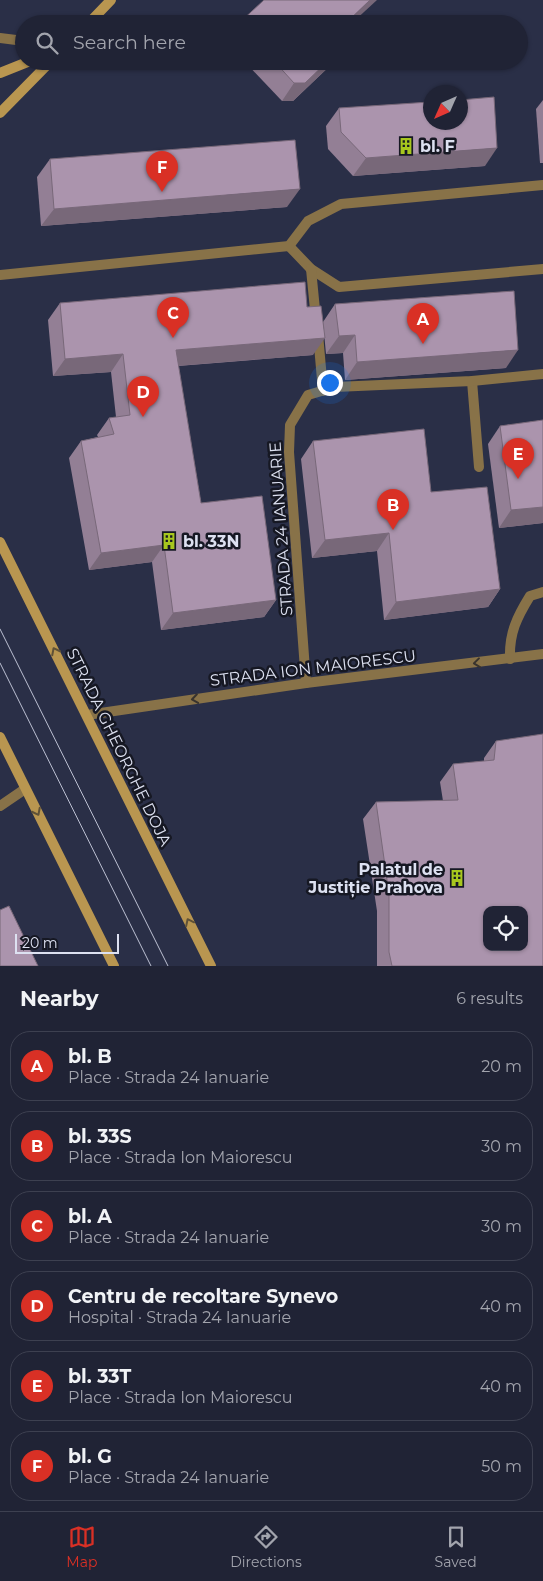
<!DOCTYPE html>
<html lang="en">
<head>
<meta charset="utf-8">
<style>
  body { margin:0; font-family:Montserrat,sans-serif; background:#282b3d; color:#f1f3f6 }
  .controls { position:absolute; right:15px; bottom:15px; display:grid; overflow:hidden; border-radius:10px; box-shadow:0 1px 4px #0004 }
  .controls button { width:45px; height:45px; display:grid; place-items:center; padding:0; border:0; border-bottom:1px solid #3d4050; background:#202335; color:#f1f3f6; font:25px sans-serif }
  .compass { position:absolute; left:423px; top:85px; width:45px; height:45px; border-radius:50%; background:#202335; box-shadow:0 1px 4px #0004; rotate:225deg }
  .scale { position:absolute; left:15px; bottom:12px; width:104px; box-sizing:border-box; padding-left:5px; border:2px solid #dde1f1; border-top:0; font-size:14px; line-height:18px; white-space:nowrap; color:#dde1f1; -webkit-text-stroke:4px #161823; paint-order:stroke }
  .you { position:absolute; left:329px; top:382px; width:18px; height:18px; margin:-12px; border:4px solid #fff; border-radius:50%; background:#1a73e8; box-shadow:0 0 0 8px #1a73e833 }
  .badge { display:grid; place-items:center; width:32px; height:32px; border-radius:50%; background:#d93025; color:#fff; font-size:16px; font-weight:700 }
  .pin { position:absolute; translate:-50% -41px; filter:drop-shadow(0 1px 2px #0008) }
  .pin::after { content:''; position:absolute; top:26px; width:18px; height:15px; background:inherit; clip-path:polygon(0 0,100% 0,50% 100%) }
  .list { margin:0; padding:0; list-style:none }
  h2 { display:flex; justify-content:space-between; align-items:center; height:65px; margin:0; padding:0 20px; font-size:21px }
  h2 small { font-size:16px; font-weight:400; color:#a2a4ad }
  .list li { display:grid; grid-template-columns:32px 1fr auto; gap:15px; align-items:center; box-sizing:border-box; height:70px; margin:0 10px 10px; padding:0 10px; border:1px solid #3d4050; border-radius:20px }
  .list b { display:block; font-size:19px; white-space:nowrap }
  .list p { margin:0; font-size:16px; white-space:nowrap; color:#a2a4ad }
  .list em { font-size:16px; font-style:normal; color:#a2a4ad }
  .icon { flex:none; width:28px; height:28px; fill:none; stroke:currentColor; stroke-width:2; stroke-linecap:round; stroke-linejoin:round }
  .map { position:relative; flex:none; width:543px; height:966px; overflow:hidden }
  .search { position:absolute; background:#202335; box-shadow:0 1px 4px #0004; left:15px; right:15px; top:15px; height:55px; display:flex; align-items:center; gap:12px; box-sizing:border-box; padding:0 18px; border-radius:28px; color:#a2a4ad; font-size:19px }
  .sheet { height:545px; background:#202335 }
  nav { display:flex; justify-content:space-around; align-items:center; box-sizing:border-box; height:70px; border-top:1px solid #3d4050; background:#202335; font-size:14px; color:#a2a4ad }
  nav a { display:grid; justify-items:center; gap:2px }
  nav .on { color:#d93025 }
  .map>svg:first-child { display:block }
</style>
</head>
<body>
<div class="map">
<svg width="543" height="966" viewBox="0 0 543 966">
  <rect width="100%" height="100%" fill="#2a2f47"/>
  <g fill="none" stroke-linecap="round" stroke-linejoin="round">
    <!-- service -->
    <g stroke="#887248" stroke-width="10">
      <path d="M0 38 24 41"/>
      <path d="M472 381 479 467"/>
      <path d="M510 659C509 633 517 617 530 596L543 592"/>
      <path d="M306 683 289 452 290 425 308 395 335 387 472 381 543 374"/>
    </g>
    <!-- minor -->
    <g stroke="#887248" stroke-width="10">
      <path d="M289 246 311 269 339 287 543 269"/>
      <path d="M311 269 316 320"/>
      <path d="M0 275 289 246 308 221 341 204 543 185"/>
      <path d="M318 334 323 391"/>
      <path d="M87 715 306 683 543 654"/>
      <path d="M0 806 25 789"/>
    </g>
    <!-- secondary -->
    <g stroke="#b99650" stroke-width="10">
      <path d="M88 24 111 0"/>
      <path d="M0 73 30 61"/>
      <path d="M0 113 51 61"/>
      <path d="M0 542 211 966"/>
      <path d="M0 737 114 966"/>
    </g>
    <!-- tram -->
    <g stroke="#bdc1d3" stroke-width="1">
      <path d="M0 629 168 966"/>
      <path d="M0 663 151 966"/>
    </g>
  </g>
  <!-- wall -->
  <g fill="#937f95">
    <path d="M244 61H335L293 101H282Z"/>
    <path d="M543 100V163H540L536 109Z"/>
    <path d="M339 108 485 166 353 176 328 149 326 126Z"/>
    <path d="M50 159 287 207 41 226 37 177Z"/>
    <path d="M60 303 307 307 313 355 178 366 201 503 276 600 264 617 161 630 152 562 89 570 69 458 81 441 98 437 97 435 109 418 116 417 111 372 53 376 48 320Z"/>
    <path d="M335 304 506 368 345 380 343 353 326 354 323 322Z"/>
    <path d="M543 420V523L499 528 488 444 500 426Z"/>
    <path d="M313 441 431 492 500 589 488 607 384 620 377 551 312 558 301 459Z"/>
    <path d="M496 741 543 966H377V911L363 819 376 802 443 801 440 782 453 764 484 761V758Z"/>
  </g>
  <!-- shaded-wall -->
  <g fill="#786879">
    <path d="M370 0H377L351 24H345Z"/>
    <path d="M328 61H335L293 101H282L294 83Z"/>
    <path d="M497 148 485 166 353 176 366 158Z"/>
    <path d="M300 189 287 207 41 226 54 209Z"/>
    <path d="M355 335 343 353 326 354 339 336Z"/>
    <path d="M325 338 313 355 164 367 176 350Z"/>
    <path d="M518 350 506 368 345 380 357 362Z"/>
    <path d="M123 354 111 372 53 376 65 359Z"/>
    <path d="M543 507V523L499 528 511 510Z"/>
    <path d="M389 533 377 551 312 558 325 540Z"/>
    <path d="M164 545 152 562 89 570 101 553Z"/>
    <path d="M500 589 488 607 384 620 396 602Z"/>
    <path d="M276 600 264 617 161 630 173 613Z"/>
  </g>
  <!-- building -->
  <g fill="#ab94ad" stroke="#786879" fill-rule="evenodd">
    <path d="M264 0H370L345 24H238Z"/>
    <path d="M274 61H328L305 83H294Z"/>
    <path d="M494 97 497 148 366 158 341 132 339 108 430 102V122H460V100Z"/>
    <path d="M295 140 300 189 54 209 50 159Z"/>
    <path d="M305 282 307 307 321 306 325 338 176 350 201 503 262 496 276 600 173 613 164 545 101 553 81 441 114 434 109 418 130 415 123 354 65 359 60 303Z"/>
    <path d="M514 291 518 350 357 362 355 335 339 336 335 304Z"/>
    <path d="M543 420V507L511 510 500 426Z"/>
    <path d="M424 429 431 492 487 487 500 589 396 602 389 533 325 540 313 441Z"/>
    <path d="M543 734V966H392L389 952V894L376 802 458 800 453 764 494 760 496 741ZM487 910H524V947H487Z"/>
    <path d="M9 906 38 966H0V910Z"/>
  </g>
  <!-- one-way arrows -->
  <defs><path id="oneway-chevron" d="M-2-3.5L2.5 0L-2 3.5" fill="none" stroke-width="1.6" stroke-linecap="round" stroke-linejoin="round" transform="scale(1.25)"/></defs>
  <g stroke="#5f5137">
    <use href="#oneway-chevron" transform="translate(55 651) rotate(-117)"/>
    <use href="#oneway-chevron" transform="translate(37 812) rotate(63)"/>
    <use href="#oneway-chevron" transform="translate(189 922) rotate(-116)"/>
  </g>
  <g stroke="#38332e">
    <use href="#oneway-chevron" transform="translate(477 663) rotate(173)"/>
    <use href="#oneway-chevron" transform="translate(195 699) rotate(172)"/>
  </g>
  <!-- icons -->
  <defs>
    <g id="building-bare" transform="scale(1.35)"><path d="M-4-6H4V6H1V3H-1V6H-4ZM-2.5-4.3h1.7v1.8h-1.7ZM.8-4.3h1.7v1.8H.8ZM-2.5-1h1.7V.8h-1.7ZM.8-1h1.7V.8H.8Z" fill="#a7c71e" stroke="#161823" stroke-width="2.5" paint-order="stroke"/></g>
  </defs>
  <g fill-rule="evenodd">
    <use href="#building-bare" x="406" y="146"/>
    <use href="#building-bare" x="169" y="541"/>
    <use href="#building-bare" x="457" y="878"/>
  </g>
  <g text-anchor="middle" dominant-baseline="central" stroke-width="5" stroke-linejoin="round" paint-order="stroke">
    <!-- poi labels -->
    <g font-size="16" font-weight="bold" fill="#dde1f1" stroke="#161823" text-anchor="start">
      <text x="420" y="146">bl. F</text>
      <text x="183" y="541">bl. 33N</text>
      <text x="443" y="869" text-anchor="end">Palatul de<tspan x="443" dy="18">Justiție Prahova</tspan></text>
    </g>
    <!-- street labels -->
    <g font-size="16" fill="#dde1f1" stroke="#161823">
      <text transform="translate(281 529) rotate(-94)">STRADA 24 IANUARIE</text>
      <text transform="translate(313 668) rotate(-7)">STRADA ION MAIORESCU</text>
      <text transform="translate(119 747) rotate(64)">STRADA GHEORGHE DOJA</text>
    </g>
  </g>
</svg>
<div class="controls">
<button><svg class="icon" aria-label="locate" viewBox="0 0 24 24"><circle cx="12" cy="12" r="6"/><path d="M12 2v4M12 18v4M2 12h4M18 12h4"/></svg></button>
</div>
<svg class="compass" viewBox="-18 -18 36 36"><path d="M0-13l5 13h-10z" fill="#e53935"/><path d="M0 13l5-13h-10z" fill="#a2a4ad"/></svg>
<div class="scale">20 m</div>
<div class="you"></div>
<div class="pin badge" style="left:423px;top:344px">A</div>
<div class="pin badge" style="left:393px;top:530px">B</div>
<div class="pin badge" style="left:173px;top:338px">C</div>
<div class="pin badge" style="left:143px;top:417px">D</div>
<div class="pin badge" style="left:518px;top:479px">E</div>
<div class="pin badge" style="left:162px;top:192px">F</div>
<div class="search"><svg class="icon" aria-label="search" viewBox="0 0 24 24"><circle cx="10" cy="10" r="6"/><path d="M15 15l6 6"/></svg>Search here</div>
</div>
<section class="sheet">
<h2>Nearby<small>6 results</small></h2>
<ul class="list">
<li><span class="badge">A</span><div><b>bl. B</b><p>Place · Strada 24 Ianuarie</p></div><em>20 m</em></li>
<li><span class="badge">B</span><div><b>bl. 33S</b><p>Place · Strada Ion Maiorescu</p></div><em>30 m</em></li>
<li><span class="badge">C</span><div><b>bl. A</b><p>Place · Strada 24 Ianuarie</p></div><em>30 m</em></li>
<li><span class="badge">D</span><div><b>Centru de recoltare Synevo</b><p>Hospital · Strada 24 Ianuarie</p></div><em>40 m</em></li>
<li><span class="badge">E</span><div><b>bl. 33T</b><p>Place · Strada Ion Maiorescu</p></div><em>40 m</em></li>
<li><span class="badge">F</span><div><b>bl. G</b><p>Place · Strada 24 Ianuarie</p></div><em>50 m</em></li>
</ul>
</section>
<nav>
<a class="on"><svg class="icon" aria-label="map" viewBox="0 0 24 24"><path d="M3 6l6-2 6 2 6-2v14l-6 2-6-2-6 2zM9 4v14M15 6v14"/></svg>Map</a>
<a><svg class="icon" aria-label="directions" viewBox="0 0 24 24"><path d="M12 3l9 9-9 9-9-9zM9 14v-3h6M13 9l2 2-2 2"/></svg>Directions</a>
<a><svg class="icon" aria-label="saved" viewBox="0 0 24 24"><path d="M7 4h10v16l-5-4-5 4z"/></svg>Saved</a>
</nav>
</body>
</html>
